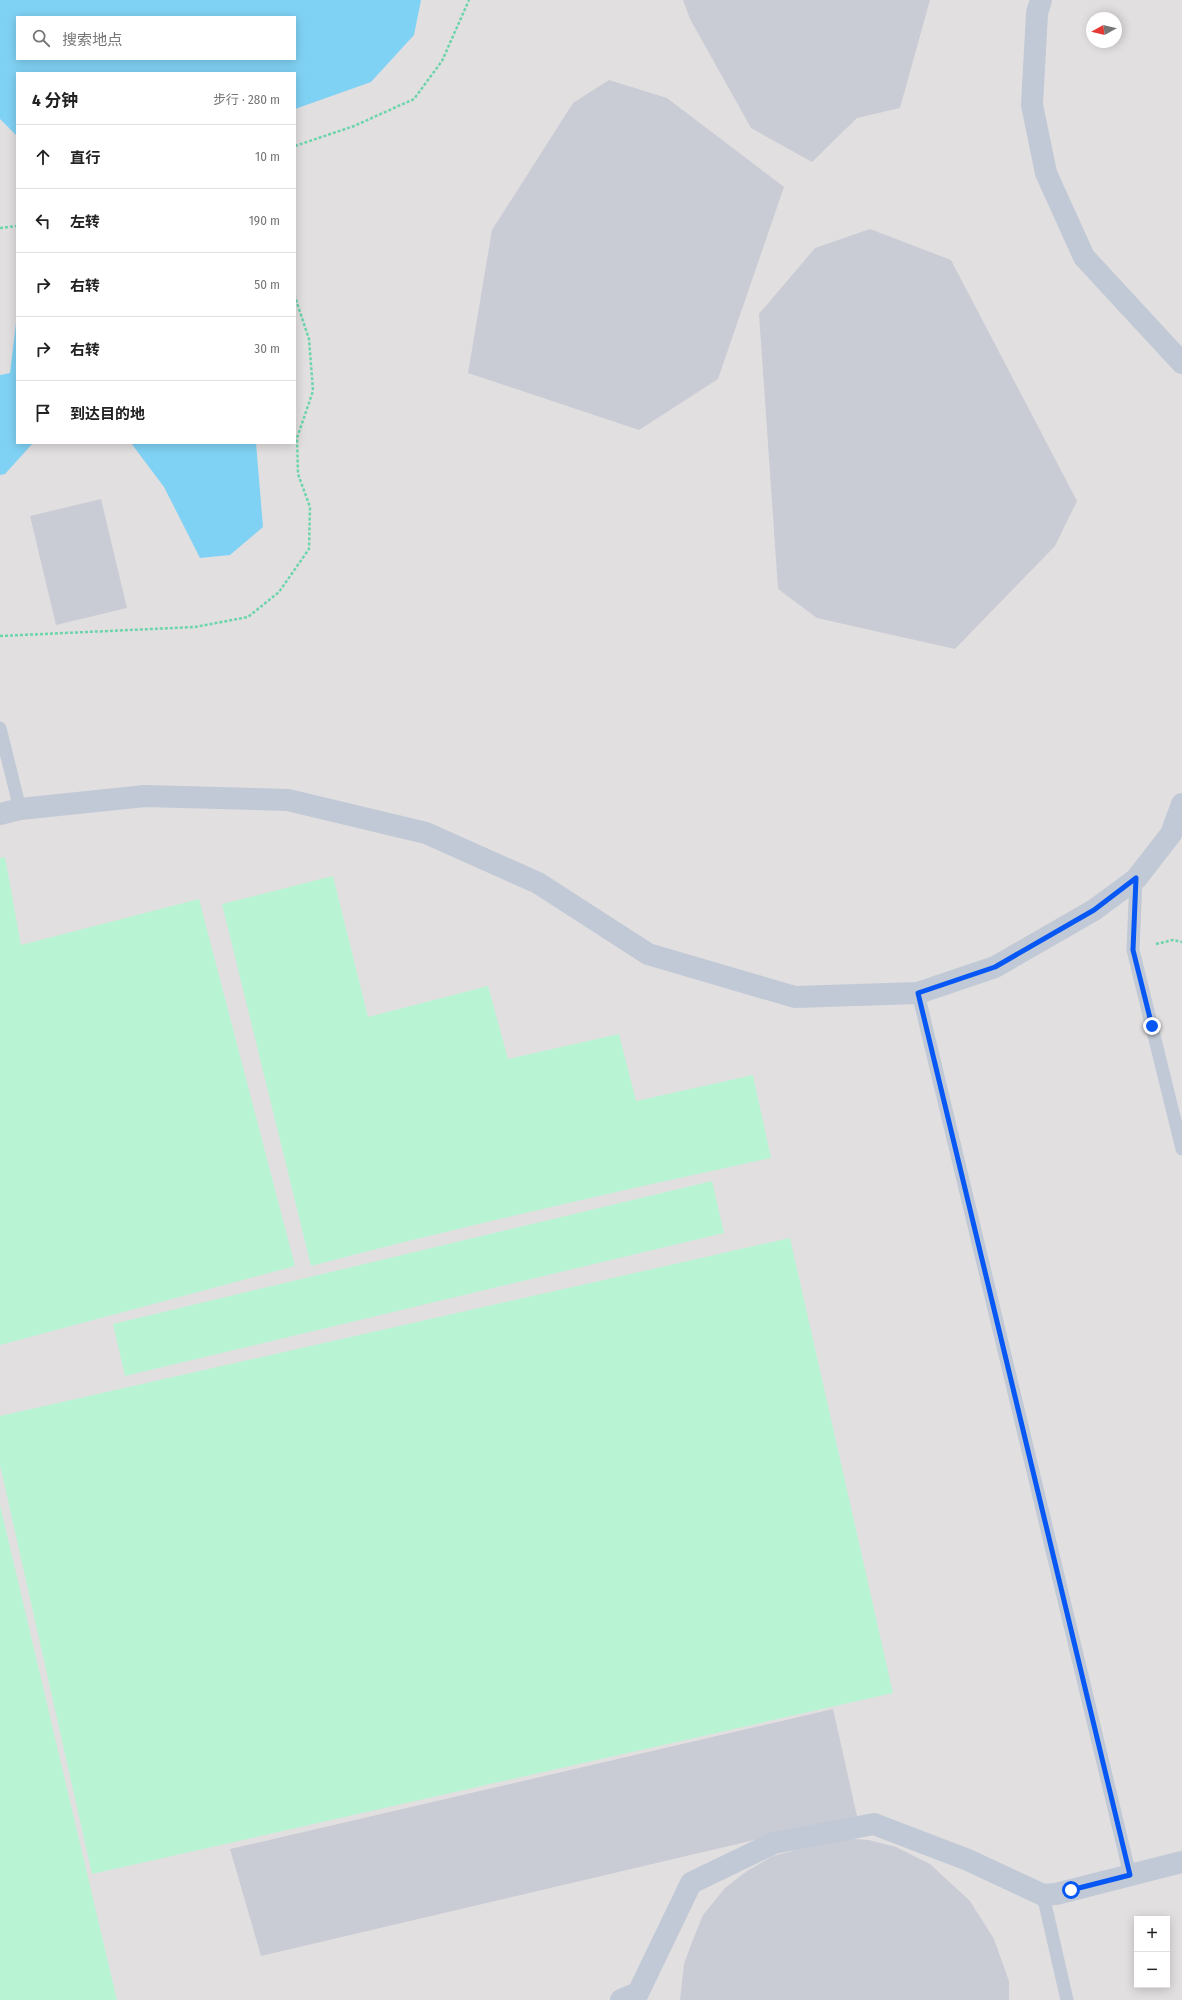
<!DOCTYPE html>
<html lang="zh">
<head>
<meta charset="utf-8">
<style>
  body { margin:0; font-family:"Fira Sans Condensed","Noto Sans SC",sans-serif; background:#f6f6f6; color:#222 }
  .controls { position:absolute; right:12px; bottom:12px; display:grid; overflow:hidden; border-radius:0px; box-shadow:0 2px 10px #0003 }
  .controls button { width:36px; height:36px; display:grid; place-items:center; padding:0; border:0; border-bottom:1px solid #e0e0e0; background:#fff; color:#222; font:20px sans-serif }
  .compass { position:absolute; left:1086px; top:12px; width:36px; height:36px; border-radius:50%; background:#fff; box-shadow:0 2px 10px #0003; rotate:262deg }
  .stop { position:absolute; width:12px; height:12px; margin:-9px; border:3px solid #0657f3; border-radius:50%; background:#fff }
  .stop.end { background:#0657f3; border-color:#fff; box-shadow:0 1px 4px #0008 }
  .list { margin:0; padding:0; list-style:none }
  h2 { display:flex; justify-content:space-between; align-items:center; height:52px; margin:0; padding:0 16px; font-size:17px }
  h2 small { font-size:13px; font-weight:400; color:#767676 }
  .list li { display:grid; grid-template-columns:26px 1fr auto; gap:12px; align-items:center; box-sizing:border-box; height:64px; padding:0 16px; border-top:1px solid #e0e0e0 }
  .list b { display:block; font-size:15px; white-space:nowrap }
  .list em { font-size:13px; font-style:normal; color:#767676 }
  .icon { flex:none; width:22px; height:22px; fill:none; stroke:currentColor; stroke-width:2; stroke-linecap:round; stroke-linejoin:round }
  .map { position:relative; flex:none; width:1182px; height:2000px; overflow:hidden }
  .search { position:absolute; background:#fff; box-shadow:0 2px 10px #0003; left:16px; top:16px; width:280px; height:44px; display:flex; align-items:center; gap:10px; box-sizing:border-box; padding:0 14px; border-radius:0px; color:#767676; font-size:15px }
  .panel { position:absolute; background:#fff; box-shadow:0 2px 10px #0003; left:16px; top:72px; width:280px; height:372px; border-radius:0px }
  .map>svg:first-child { display:block }
</style>
</head>
<body>
<div class="map">
<svg width="1182" height="2000" viewBox="0 0 1182 2000">
  <rect width="100%" height="100%" fill="#f1eeee"/>
  <!-- education -->
  <path fill="#e2dfe0" fill-rule="evenodd" d="M0 0H1182V2000H0ZM17 17H295V59H17ZM1092 18H1116V42H1092ZM17 73H295V443H17ZM1137 1919H1167V1985H1137Z"/>
  <!-- green -->
  <g fill="#b8f4d4">
    <path d="M5 857 21 945 199 899 295 1266 0 1345V858Z"/>
    <path d="M333 876 368 1017 488 986 508 1059 619 1034 636 1101 753 1075 771 1158C617 1191 464 1226 311 1266L222 904Z"/>
    <path d="M712 1181 724 1233 125 1376 113 1324Z"/>
    <path d="M790 1238 893 1693 92 1874 0 1465V1416Z"/>
    <path d="M0 1505 117 2000H0Z"/>
  </g>
  <!-- water -->
  <g fill="#80d2f5" fill-rule="evenodd">
    <path d="M0 0H421L414 35 371 82 295 109V73H17V136L0 119ZM17 17H295V59H17Z"/>
    <path d="M17 315V443H33L5 474 0 475V375L10 373Z"/>
    <path d="M131 443H256L263 527 230 555 200 558 164 487Z"/>
  </g>
  <!-- building -->
  <g fill="#caccd5">
    <path d="M683 0H930L900 108 857 118 812 162 751 128 690 19Z"/>
    <path d="M609 80 667 98 784 187 718 379 639 430 468 373 492 230 573 103Z"/>
    <path d="M870 229 951 260 1077 501 1055 546 955 649 817 618 778 589 759 314 815 248Z"/>
    <path d="M101 499 127 608 56 625 30 516Z"/>
    <path d="M833 1709 857 1816 261 1956 230 1849Z"/>
    <path d="M842 1838 869 1840 896 1847 930 1864 970 1901 994 1939 1009 1981V2000H680L684 1964 692 1942 703 1915 725 1888 747 1871 773 1856Z"/>
  </g>
  <g fill="none" stroke-linecap="round" stroke-linejoin="round">
    <!-- path -->
    <g stroke="#6cd5ab" stroke-width="2.5" stroke-dasharray="3 2" stroke-linecap="butt">
      <path d="M295 146 354 126 414 99 442 61 469 0"/>
      <path d="M0 228 17 226"/>
      <path d="M0 636 195 627 248 617 279 592 309 549 310 507 298 474 297 438 313 391 309 339 295 297"/>
      <path d="M1156 944 1173 940 1182 942"/>
    </g>
    <!-- lane -->
    <g stroke="#c0c9d5" stroke-width="13">
      <path d="M0 728 20 809"/>
      <path d="M1136 879 1133 950 1182 1149"/>
      <path d="M918 993 1130 1875"/>
      <path d="M1043 1895 1067 2000"/>
    </g>
    <!-- street -->
    <g stroke="#c0c9d5" stroke-width="22">
      <path d="M1041 0 1037 13 1032 105 1046 173 1084 257 1182 363"/>
      <path d="M0 814 20 809 145 796 288 800 426 833 538 883 648 954 795 997 918 993 995 967 1094 910 1136 879 1171 834 1182 804"/>
      <path d="M621 2000 638 1993 691 1883 774 1843 874 1824 968 1860 1043 1895 1056 1894 1182 1862"/>
    </g>
  </g>
  <g fill="none" stroke-linecap="round" stroke-linejoin="round">
    <!-- route -->
    <path stroke="#0657f3" stroke-width="5" d="M1071 1890 1130 1875 918 993 995 967 1094 910 1136 878 1133 950 1152 1026"/>
  </g>
</svg>
<div class="controls">
<button>+</button>
<button>−</button>
</div>
<svg class="compass" viewBox="-18 -18 36 36"><path d="M0-13l5 13h-10z" fill="#e53935"/><path d="M0 13l5-13h-10z" fill="#767676"/></svg>
<div class="stop" style="left:1071px;top:1890px"></div>
<div class="stop end" style="left:1152px;top:1026px"></div>
<div class="search"><svg class="icon" aria-label="search" viewBox="0 0 24 24"><circle cx="10" cy="10" r="6"/><path d="M15 15l6 6"/></svg>搜索地点</div>
<section class="panel">
<h2>4 分钟<small>步行 · 280 m</small></h2>
<ul class="list">
<li><svg class="icon" aria-label="ahead" viewBox="0 0 24 24"><path d="M12 20V5M6 11l6-6 6 6"/></svg><div><b>直行</b></div><em>10 m</em></li>
<li><svg class="icon" aria-label="left" viewBox="0 0 24 24"><path d="M17 20v-9H6M10 6l-5 5 5 5"/></svg><div><b>左转</b></div><em>190 m</em></li>
<li><svg class="icon" aria-label="right" viewBox="0 0 24 24"><path d="M7 20v-9h11M14 6l5 5-5 5"/></svg><div><b>右转</b></div><em>50 m</em></li>
<li><svg class="icon" aria-label="right" viewBox="0 0 24 24"><path d="M7 20v-9h11M14 6l5 5-5 5"/></svg><div><b>右转</b></div><em>30 m</em></li>
<li><svg class="icon" aria-label="arrive" viewBox="0 0 24 24"><path d="M6 21V4h12l-3 4 3 4H6"/></svg><div><b>到达目的地</b></div></li>
</ul>
</section>
</div>
</body>
</html>
